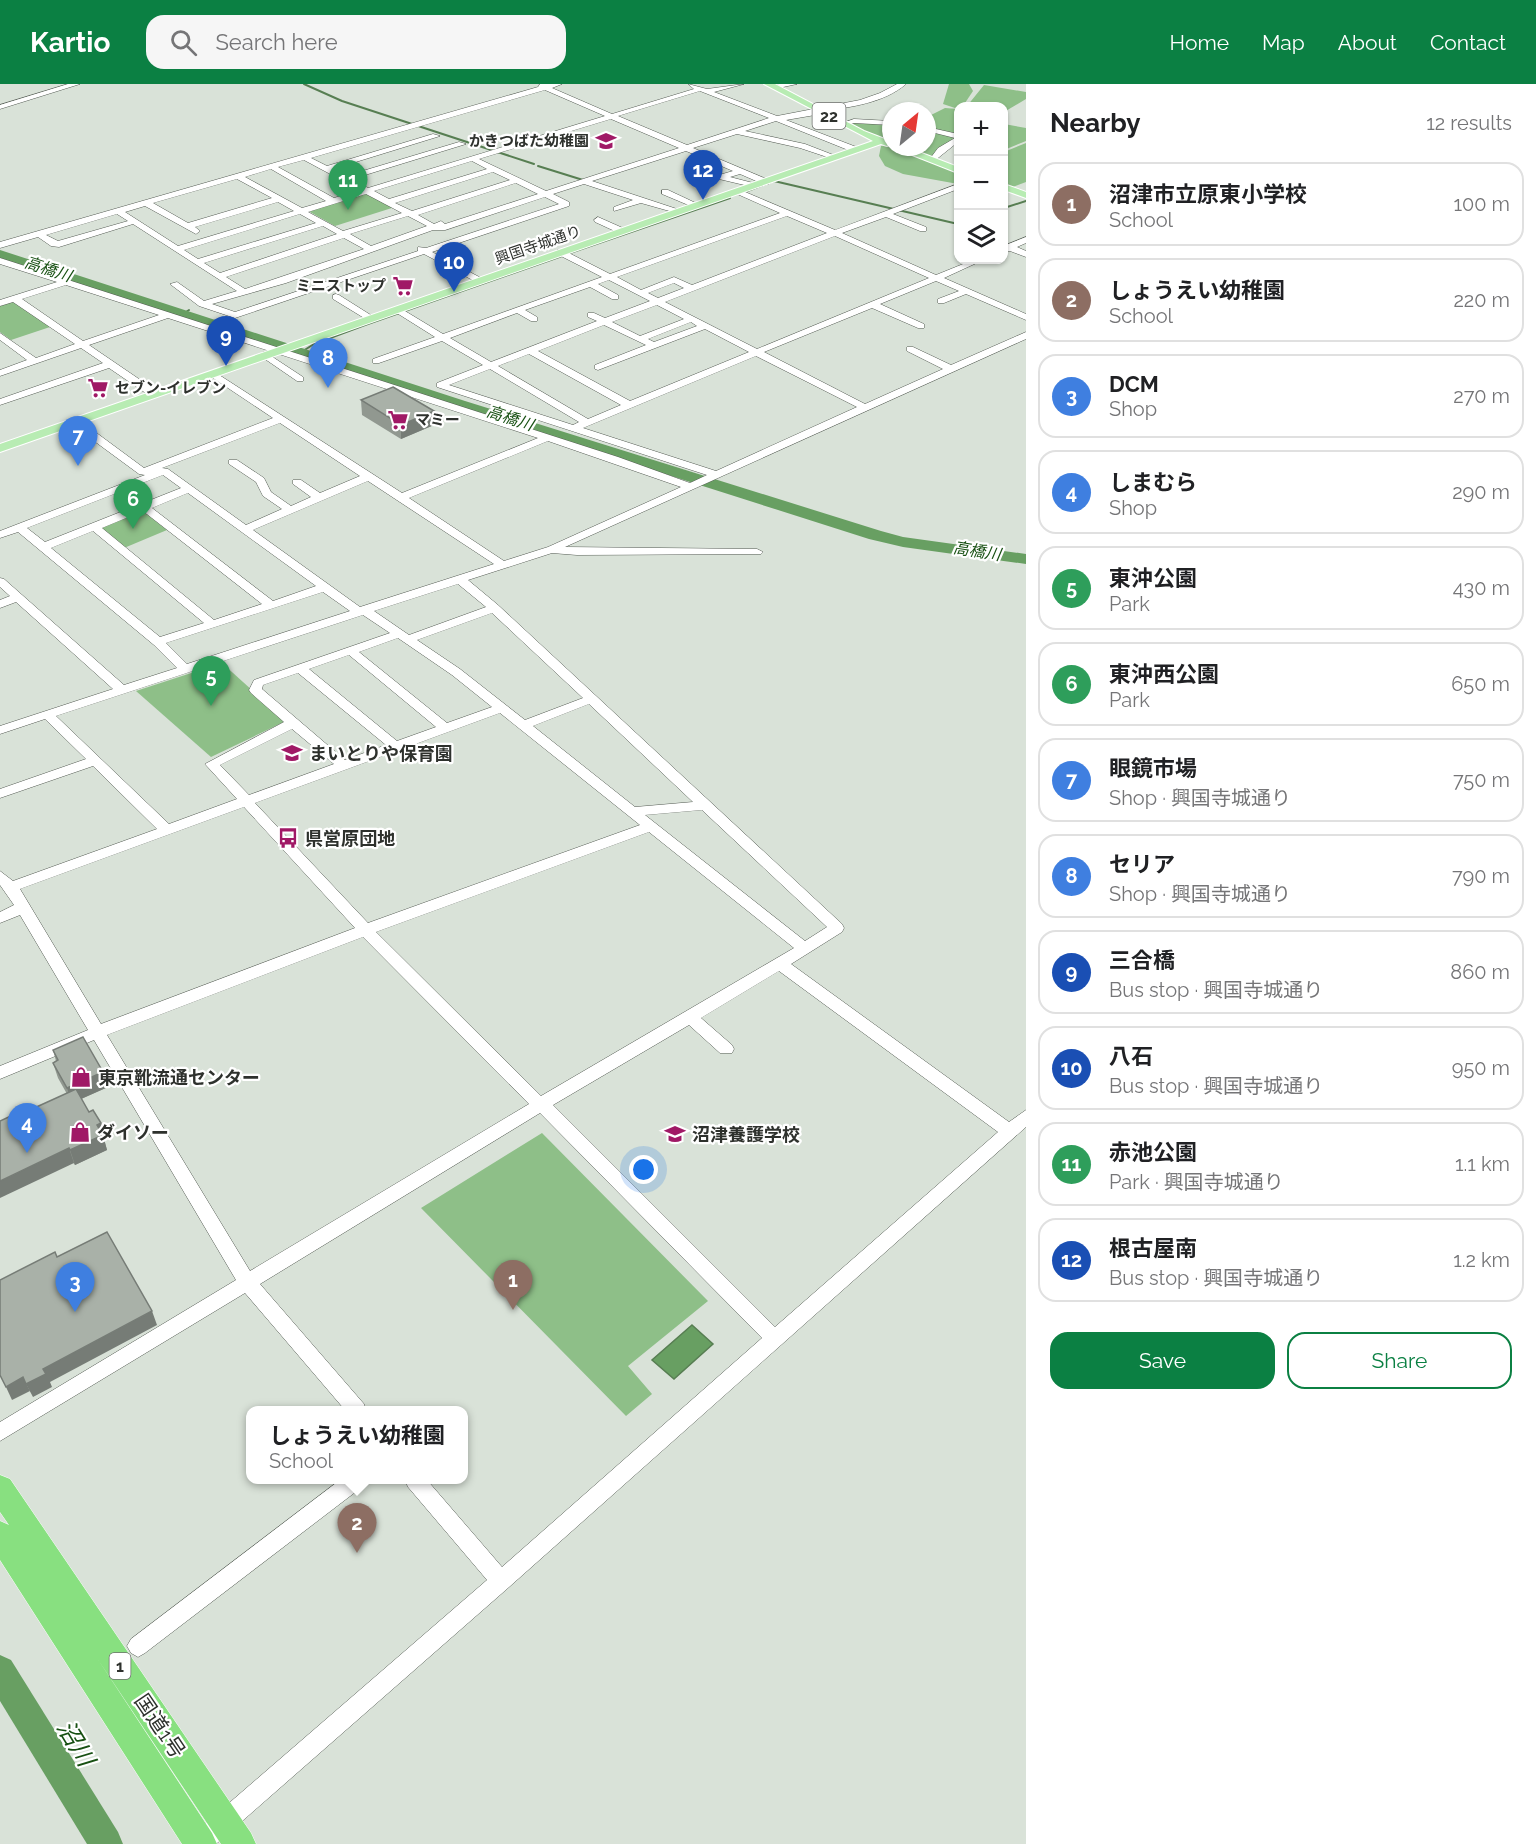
<!DOCTYPE html>
<html lang="en">
<head>
<meta charset="utf-8">
<style>
  body { margin:0; font-family:Raleway,"Noto Sans JP",sans-serif; background:#f6f6f6; color:#202124 }
  .controls { position:absolute; right:18px; top:18px; display:grid; overflow:hidden; border-radius:12px; box-shadow:0 2px 4px #0004 }
  .controls button { width:54px; height:54px; display:grid; place-items:center; padding:0; border:0; border-bottom:2px solid #e0e0e0; background:#fff; color:#202124; font:30px sans-serif }
  .compass { position:absolute; left:882px; top:18px; width:54px; height:54px; border-radius:50%; background:#fff; box-shadow:0 2px 4px #0004; rotate:29deg }
  .you { position:absolute; left:644px; top:1086px; width:21px; height:21px; margin:-15px; border:4px solid #fff; border-radius:50%; background:#1a73e8; box-shadow:0 0 0 9px #1a73e833 }
  .badge { display:grid; place-items:center; width:39px; height:39px; border-radius:50%; background:#0b8043; color:#fff; font-size:20px; font-weight:700 }
  .pin { position:absolute; translate:-50% -50px; filter:drop-shadow(0 2px 3px #0008) }
  .pin::after { content:''; position:absolute; top:32px; width:21px; height:18px; background:inherit; clip-path:polygon(0 0,100% 0,50% 100%) }
  .popup { position:absolute; left:246px; top:1322px; width:222px; height:78px; box-sizing:border-box; display:grid; place-content:center; border-radius:12px; background:#fff; filter:drop-shadow(0 2px 4px #0005); font-size:20px; white-space:nowrap; color:#757577 }
  .popup b { font-size:22px; color:#202124 }
  .popup::after { content:''; position:absolute; left:50%; top:100%; margin-left:-12px; border:12px solid transparent; border-top-color:#fff }
  .list { margin:0; padding:0; list-style:none }
  h2 { display:flex; justify-content:space-between; align-items:center; height:78px; margin:0; padding:0 24px; font-size:26px }
  h2 small { font-size:20px; font-weight:400; color:#757577 }
  .list li { display:grid; grid-template-columns:39px 1fr auto; gap:18px; align-items:center; box-sizing:border-box; height:84px; margin:0 12px 12px; padding:0 12px; border:2px solid #e0e0e0; border-radius:18px }
  .list b { display:block; font-size:22px; white-space:nowrap }
  .list p { margin:0; font-size:20px; white-space:nowrap; color:#757577 }
  .list em { font-size:20px; font-style:normal; color:#757577 }
  .actions { display:flex; gap:12px; padding:18px 24px }
  .actions a { flex:1; padding:14px 0; border:2px solid #0b8043; border-radius:18px; text-align:center; font-size:21px; color:#0b8043 }
  .actions .main { background:#0b8043; color:#fff }
  .icon { flex:none; width:33px; height:33px; fill:none; stroke:currentColor; stroke-width:2; stroke-linecap:round; stroke-linejoin:round }
  .map { position:relative; flex:none; width:1026px; height:1760px; overflow:hidden }
  header { display:flex; align-items:center; gap:36px; box-sizing:border-box; height:84px; padding:0 30px; background:#0b8043; color:#fff }
  header strong { font-size:28px }
  nav { display:flex; gap:33px; margin-inline-start:auto; font-size:21px }
  .search { width:420px; height:54px; background:#f6f6f6; display:flex; align-items:center; gap:15px; box-sizing:border-box; padding:0 21px; border-radius:18px; color:#757577; font-size:22px }
  main { display:flex }
  aside { flex:1; background:#fff }
  .map>svg:first-child { display:block }
</style>
</head>
<body>
<header>
<strong>Kartio</strong>
<div class="search"><svg class="icon" aria-label="search" viewBox="0 0 24 24"><circle cx="10" cy="10" r="6"/><path d="M15 15l6 6"/></svg>Search here</div>
<nav><a>Home</a><a>Map</a><a>About</a><a>Contact</a></nav>
</header>
<main>
<div class="map">
<svg width="1026" height="1760" viewBox="0 0 1026 1760">
  <rect width="100%" height="100%" fill="#d9e2d8"/>
  <!-- green -->
  <g fill="#8ebf88">
    <path d="M949 0H969L973 7 963 22 955 24 943 20Z"/>
    <path d="M984 1 1026 8V15L1004 28V22H967Z"/>
    <path d="M945 24 958 25V56H956L933 73 901 63H927V46L934 43 927 33Z"/>
    <path d="M853 38 891 40V59L846 40Z"/>
    <path d="M1004 40 1026 44V57L1004 66Z"/>
    <path d="M1026 59V98L1010 104 1004 101 1005 84 1004 68Z"/>
    <path d="M886 61 958 88V100L903 90 885 82 879 72 881 62Z"/>
    <path d="M368 109 395 123 335 142 310 128 312 125Z"/>
    <path d="M13 217 50 243 11 256 0 248V221Z"/>
    <path d="M143 427 167 446 124 464 99 444Z"/>
    <path d="M222 579 286 637 211 673 136 607Z"/>
    <path d="M542 1049 708 1217 628 1282 652 1310 626 1332 421 1124Z"/>
  </g>
  <!-- water -->
  <path fill="#689f62" stroke="#577e52" stroke-width="1.5" d="M692 1241 713 1260 674 1295 652 1276Z"/>
  <g fill="none" stroke-linecap="round" stroke-linejoin="round">
    <!-- stream -->
    <g stroke="#577e52" stroke-width="2">
      <path d="M304 0 342 17 534 80"/>
      <path d="M538 82 583 96"/>
      <path d="M745 108 774 97 958 140"/>
      <path d="M1004 124 1026 117"/>
      <path d="M570 169 730 114"/>
      <path d="M183 230 189 226"/>
      <path d="M303 267 314 260 365 241 562 172"/>
    </g>
    <!-- river -->
    <g fill="#689f62" fill-rule="evenodd">
      <path d="M0 166 465 317 881 447 903 453 1026 470V480L903 463 869 455 455 323 0 174Z"/>
      <path d="M0 1571 11 1576 118 1748 123 1760H87L0 1617Z"/>
    </g>
    <!-- minor casing -->
    <g stroke="#545b53" stroke-width="1">
      <g id="minor">
        <path d="M68 0H80L0 25V21Z"/>
        <path d="M540 0H562L552 4 612 30 694 5 688 0 707 5 744 0 714 8 777 32 860 16 880 9 897 0H906C884 19 851 23 824 27L821 30 786 36 859 64V68H853L776 37 745 47 805 60 836 72V76L800 64 737 50 693 64 769 96V100H763L740 90 730 93 757 100V104L719 95V91L733 87 686 67 592 97 680 126V130L641 119 614 127V123L633 116 584 100 553 110 569 118V122L432 168 483 195 484 197 480 200 424 170 235 234 199 222 170 200 177 198 204 217 237 207 133 140 59 163 51 162 38 153 0 164V158L538 3ZM545 6 605 32 368 104 352 95 466 60 459 58 346 92 333 85 440 52 433 50 327 82 311 74ZM700 7 769 34 687 61 618 32ZM611 35 679 64 546 107 479 75ZM304 76 360 106 334 114 278 83ZM472 77 487 85 389 115 374 107ZM271 85 326 117 302 124 245 93ZM493 88 510 96 412 127 395 119ZM237 95 272 114 188 139 153 119ZM516 99 538 110 445 140 441 137 434 140 418 131ZM366 110 402 129 343 147 308 128ZM545 113 559 120 426 164 418 163V167L235 228 212 220 286 199 433 146H445ZM278 118 294 127 178 162 125 128 145 122 196 150 200 147 195 143ZM117 130 128 137 58 157 46 151ZM300 130 316 139 198 175 184 166ZM408 132 427 142 371 162 350 150ZM323 142 337 150 220 189 204 179ZM344 154 364 165 245 205 226 193Z"/>
        <path d="M779 0H797L774 5 770 3Z"/>
        <path d="M854 35 891 37V41L854 39 844 42 840 40Z"/>
        <path d="M927 43 958 50V58L933 78 929 76 938 64 955 54 927 47Z"/>
        <path d="M958 100V105L893 130 926 143V147H920L886 133 842 149 936 191 973 176H983L944 194 1026 230V236L966 210 944 219H938V215L959 207 936 197 880 220 924 240V244H918L872 224 764 268 865 320 943 285 907 267V263H913L951 281 1026 248V255L565 463 757 465 763 468 761 470 577 471 552 469 468 496 498 521 842 840 844 844 842 848 791 880 1009 1038 1026 1026V1043L508 1504 216 1760H188L191 1752 487 1496 408 1403 405 1396H427L502 1483 762 1254 540 1029 260 1200 364 1320 366 1326H345L245 1209 0 1357V1338L236 1196 94 956 0 995V982L88 946 20 831 0 839V828L14 821 0 801V787L13 797 157 745 93 682 0 714V705L86 675 45 635 0 650V642L113 605 16 518 0 524V516L10 512 0 503V494L4 495 124 601 177 584 154 561 18 448 0 454V447L145 391 139 390 71 340V336H79L144 384 273 334 210 292 208 290 213 287 402 409 538 354 168 234 89 261 158 308V312H150L109 284 0 321V315L103 279 81 264 0 292V286L27 276 0 256V249L36 274 75 260 13 218 0 222V216L57 198 0 180V174L618 373 690 399 707 391 437 303V299L483 281 442 257 379 279H373V275L435 253 392 226 400 224 443 250 602 193 557 170V166H563L610 190 780 129 735 109V105H738L835 146ZM787 132 827 149 692 201 674 193 641 206 617 193ZM835 152 929 194 757 265 665 218ZM609 196 650 217 605 234 594 229H588V233L597 237 491 278 450 254 517 229 531 237H537V233L525 226 590 203 612 215H618V211L598 200ZM674 199 684 204 658 214 648 209ZM66 201 159 231 83 257 22 215ZM657 221 684 235 640 252 612 238ZM691 238 697 242 654 258 648 255ZM604 241 646 261 595 281V285L598 286 705 245 749 268 630 317 538 267ZM529 270 621 321 588 335 498 282ZM756 272 857 323 716 387 583 344ZM490 285 579 338 573 341 449 301ZM280 339 360 392 320 409 301 396H293V400L311 413 291 422 271 408 264 394 237 376H229V380L256 398 263 412 282 425 246 441 168 385 162 384ZM548 357 681 403 548 463 504 477 409 414ZM163 391 181 404 45 458 27 444ZM368 397 494 480 360 523 253 446ZM188 409 316 502 273 517 152 424ZM143 427 262 520 214 536 102 444ZM93 447 204 539 160 553 51 464ZM458 500 486 523 409 551 374 527ZM323 508 350 527 187 580 166 559ZM492 529 583 614 525 636 460 585 417 556ZM363 531 390 549 254 596 249 606 251 609 284 638 205 680 237 715 169 740 56 632ZM398 554 452 591 492 623 447 639 359 568ZM349 571 436 643 397 657 309 585ZM298 589 386 661 345 676 262 605 263 601ZM589 620 693 718 635 723 533 642ZM500 629 640 741 368 839 255 719ZM292 645 334 680 249 711 220 681ZM244 723 355 844 101 940 20 805ZM702 726 827 843 805 857 645 731ZM649 748 794 864 541 1012 376 848ZM363 853 529 1020 250 1187 107 951ZM779 887 998 1048 775 1243 553 1021 689 941 720 969H732L734 965 732 961 701 934Z"/>
        <path d="M662 106H668L700 121 693 123 662 110Z"/>
        <path d="M598 133 625 145 626 147 619 149 595 138 594 136Z"/>
        <path d="M1026 153V159L1017 163 1026 167V173L1010 167 1004 168 1006 161Z"/>
        <path d="M336 210 339 211 377 235 369 237 333 215V211Z"/>
        <path d="M265 268 303 293V297H297L262 273V269Z"/>
        <path d="M340 1396H365L362 1403 145 1569 138 1573 131 1569 127 1562 131 1555Z"/>
      </g>
    </g>
    <!-- major casing -->
    <g stroke="#fff" stroke-width="2">
      <g id="major">
        <path d="M764 0H775L864 47 890 57 891 60 887 62 881 60 0 368V360L873 57Z"/>
        <path d="M892 63H906L958 83V89Z"/>
        <path d="M1004 100 1026 108V114L1004 106Z"/>
      </g>
    </g>
    <!-- highway casing -->
    <g stroke="#fff" stroke-width="1">
      <path id="highway" d="M0 1391 10 1395 251 1749 256 1760H221L97 1574 212 1749 217 1760H182L0 1476V1437L9 1441 0 1428Z"/>
    </g>
    <!-- minor -->
    <use href="#minor" fill="#fff" fill-rule="evenodd"/>
    <!-- major -->
    <use href="#major" fill="#b8ecb3" fill-rule="evenodd"/>
    <!-- highway -->
    <use href="#highway" fill="#88e080" fill-rule="evenodd"/>
  </g>
  <!-- wall -->
  <g fill="#919890">
    <path d="M361 316 434 327V341L401 355 362 331Z"/>
    <path d="M53 966 108 1003 81 1015 89 1028 101 1039 105 1054 104 1055 107 1066 75 1081 32 1025 67 1010 58 994 53 979 56 977Z"/>
  </g>
  <!-- shaded-wall -->
  <g fill="#767c76">
    <path d="M434 327V341L401 355V341Z"/>
    <path d="M103 988 108 1003 72 1019 67 1004Z"/>
    <path d="M101 1039 105 1054 104 1055 107 1066 75 1081 70 1066 97 1041Z"/>
    <path d="M69 1064 74 1079 0 1114V1097Z"/>
    <path d="M152 1227 157 1241 50 1298 52 1303 33 1313 26 1300 43 1285Z"/>
    <path d="M23 1293 30 1307 12 1316 6 1303Z"/>
  </g>
  <!-- building -->
  <g fill="#a9b1a8" stroke="#767c76" stroke-width="1.5">
    <path d="M393 303 434 327 401 341 361 316Z"/>
    <path d="M83 953 103 988 67 1004 53 979 58 976 53 966Z"/>
    <path d="M76 1005 89 1028 93 1026 101 1039 97 1041 103 1051 70 1066 69 1064 0 1097V1037L30 1023 32 1025Z"/>
    <path d="M107 1148 152 1227 43 1285 46 1290 26 1300 23 1293 6 1303 0 1291V1196L55 1168 57 1173Z"/>
  </g>
  <!-- icons -->
  <defs>
    <g id="school-bare" transform="scale(1.62)"><path d="M0-5L7-2L0 1L-7-2ZM-4 1L0 2.5L4 1V4Q0 6-4 4Z" fill="#a01966" stroke="#fff" stroke-width="2.5" paint-order="stroke"/></g>
    <g id="supermarket-bare" transform="scale(1.62)"><path d="M-6-5.5h2.5l.6 2H6L4.5 2H-2.5L-4.4-4H-6ZM-1.5 3.2a1.3 1.3 0 1 0 .1 0ZM3 3.2a1.3 1.3 0 1 0 .1 0Z" fill="#a01966" stroke="#fff" stroke-width="2.5" paint-order="stroke"/></g>
    <g id="bus-bare" transform="scale(1.62)"><path d="M-5-6H5V4H4V6H2V4H-2V6H-4V4H-5ZM-3.5-4V0h7V-4ZM-3.5 1.2v1.5H-2V1.2ZM2 1.2v1.5H3.5V1.2Z" fill="#a01966" stroke="#fff" stroke-width="2.5" paint-order="stroke"/></g>
    <g id="shop-bare" transform="scale(1.62)"><path d="M-5-2.5h2.3a2.7 3.5 0 0 1 5.4 0H5L5.5 6h-11ZM-1.5-2.5h3a1.5 2.3 0 0 0-3 0Z" fill="#a01966" stroke="#fff" stroke-width="2.5" paint-order="stroke"/></g>
  </defs>
  <g fill-rule="evenodd">
    <use href="#school-bare" x="606" y="57"/>
    <use href="#supermarket-bare" x="403" y="202"/>
    <use href="#supermarket-bare" x="98" y="304"/>
    <use href="#supermarket-bare" x="398" y="336"/>
    <use href="#school-bare" x="292" y="669"/>
    <use href="#bus-bare" x="288" y="754"/>
    <use href="#shop-bare" x="81" y="993"/>
    <use href="#shop-bare" x="80" y="1048"/>
    <use href="#school-bare" x="675" y="1050"/>
  </g>
  <g text-anchor="middle" dominant-baseline="central" stroke-width="4.5" stroke-linejoin="round" paint-order="stroke">
    <!-- far-poi labels -->
    <g font-size="15" font-weight="bold" fill="#2e312d" stroke="#fff" text-anchor="end">
      <text x="589" y="57">かきつばた幼稚園</text>
      <text x="386" y="202">ミニストップ</text>
      <text x="115" y="304" text-anchor="start">セブン-イレブン</text>
      <text x="415" y="336" text-anchor="start">マミー</text>
    </g>
    <!-- far-street labels -->
    <g font-size="15" fill="#2e312d" stroke="#fff">
      <text transform="translate(538 161) rotate(-19)">興国寺城通り</text>
    </g>
    <!-- shield labels -->
    <g fill="#fff" stroke="#6d6f6c" stroke-width="1.5">
      <rect x="812.5" y="19" width="33" height="26" rx="4.5"/>
      <rect x="109.5" y="1569" width="21" height="26" rx="4.5"/>
    </g>
    <g font-size="16" font-weight="bold" fill="#2e312d">
      <text x="829" y="32">22</text>
      <text x="120" y="1582">1</text>
    </g>
    <!-- far-water labels -->
    <g font-size="16" font-style="italic" fill="#175012" stroke="#fff">
      <text transform="translate(48 185) rotate(18)">高橋川</text>
      <text transform="translate(510 334) rotate(18)">高橋川</text>
      <text transform="translate(977 467) rotate(9)">高橋川</text>
    </g>
    <!-- poi labels -->
    <g font-size="18" font-weight="bold" fill="#2e312d" stroke="#fff" text-anchor="start">
      <text x="309" y="669">まいとりや保育園</text>
      <text x="305" y="754">県営原団地</text>
      <text x="98" y="993">東京靴流通センター</text>
      <text x="97" y="1048">ダイソー</text>
      <text x="692" y="1050">沼津養護学校</text>
    </g>
    <!-- near-street labels -->
    <g font-size="21" fill="#2e312d" stroke="#fff">
      <text transform="translate(160 1642) rotate(56)">国道1号</text>
    </g>
    <!-- near-water labels -->
    <g font-size="24" font-style="italic" fill="#175012" stroke="#fff">
      <text transform="translate(76 1659) rotate(59)">沼川</text>
    </g>
  </g>
</svg>
<div class="controls">
<button>+</button>
<button>−</button>
<button><svg class="icon" aria-label="layers" viewBox="0 0 24 24"><path d="M12 4l9 5-9 5-9-5zM3 14l9 5 9-5"/></svg></button>
</div>
<svg class="compass" viewBox="-18 -18 36 36"><path d="M0-13l5 13h-10z" fill="#e53935"/><path d="M0 13l5-13h-10z" fill="#757577"/></svg>
<div class="you"></div>
<div class="pin badge" style="left:513px;top:1226px;background:#8d6e63">1</div>
<div class="pin badge" style="left:357px;top:1469px;background:#8d6e63">2</div>
<div class="popup"><b>しょうえい幼稚園</b>School</div>
<div class="pin badge" style="left:75px;top:1228px;background:#3f7fe0">3</div>
<div class="pin badge" style="left:27px;top:1069px;background:#3f7fe0">4</div>
<div class="pin badge" style="left:211px;top:622px;background:#2e9e5b">5</div>
<div class="pin badge" style="left:133px;top:445px;background:#2e9e5b">6</div>
<div class="pin badge" style="left:78px;top:382px;background:#3f7fe0">7</div>
<div class="pin badge" style="left:328px;top:304px;background:#3f7fe0">8</div>
<div class="pin badge" style="left:226px;top:282px;background:#1a4fb4">9</div>
<div class="pin badge" style="left:454px;top:208px;background:#1a4fb4">10</div>
<div class="pin badge" style="left:348px;top:126px;background:#2e9e5b">11</div>
<div class="pin badge" style="left:703px;top:116px;background:#1a4fb4">12</div>
</div>
<aside>
<h2>Nearby<small>12 results</small></h2>
<ul class="list">
<li><span class="badge" style="background:#8d6e63">1</span><div><b>沼津市立原東小学校</b><p>School</p></div><em>100 m</em></li>
<li><span class="badge" style="background:#8d6e63">2</span><div><b>しょうえい幼稚園</b><p>School</p></div><em>220 m</em></li>
<li><span class="badge" style="background:#3f7fe0">3</span><div><b>DCM</b><p>Shop</p></div><em>270 m</em></li>
<li><span class="badge" style="background:#3f7fe0">4</span><div><b>しまむら</b><p>Shop</p></div><em>290 m</em></li>
<li><span class="badge" style="background:#2e9e5b">5</span><div><b>東沖公園</b><p>Park</p></div><em>430 m</em></li>
<li><span class="badge" style="background:#2e9e5b">6</span><div><b>東沖西公園</b><p>Park</p></div><em>650 m</em></li>
<li><span class="badge" style="background:#3f7fe0">7</span><div><b>眼鏡市場</b><p>Shop · 興国寺城通り</p></div><em>750 m</em></li>
<li><span class="badge" style="background:#3f7fe0">8</span><div><b>セリア</b><p>Shop · 興国寺城通り</p></div><em>790 m</em></li>
<li><span class="badge" style="background:#1a4fb4">9</span><div><b>三合橋</b><p>Bus stop · 興国寺城通り</p></div><em>860 m</em></li>
<li><span class="badge" style="background:#1a4fb4">10</span><div><b>八石</b><p>Bus stop · 興国寺城通り</p></div><em>950 m</em></li>
<li><span class="badge" style="background:#2e9e5b">11</span><div><b>赤池公園</b><p>Park · 興国寺城通り</p></div><em>1.1 km</em></li>
<li><span class="badge" style="background:#1a4fb4">12</span><div><b>根古屋南</b><p>Bus stop · 興国寺城通り</p></div><em>1.2 km</em></li>
</ul>
<div class="actions"><a class="main">Save</a><a>Share</a></div>
</aside>
</main>
</body>
</html>
